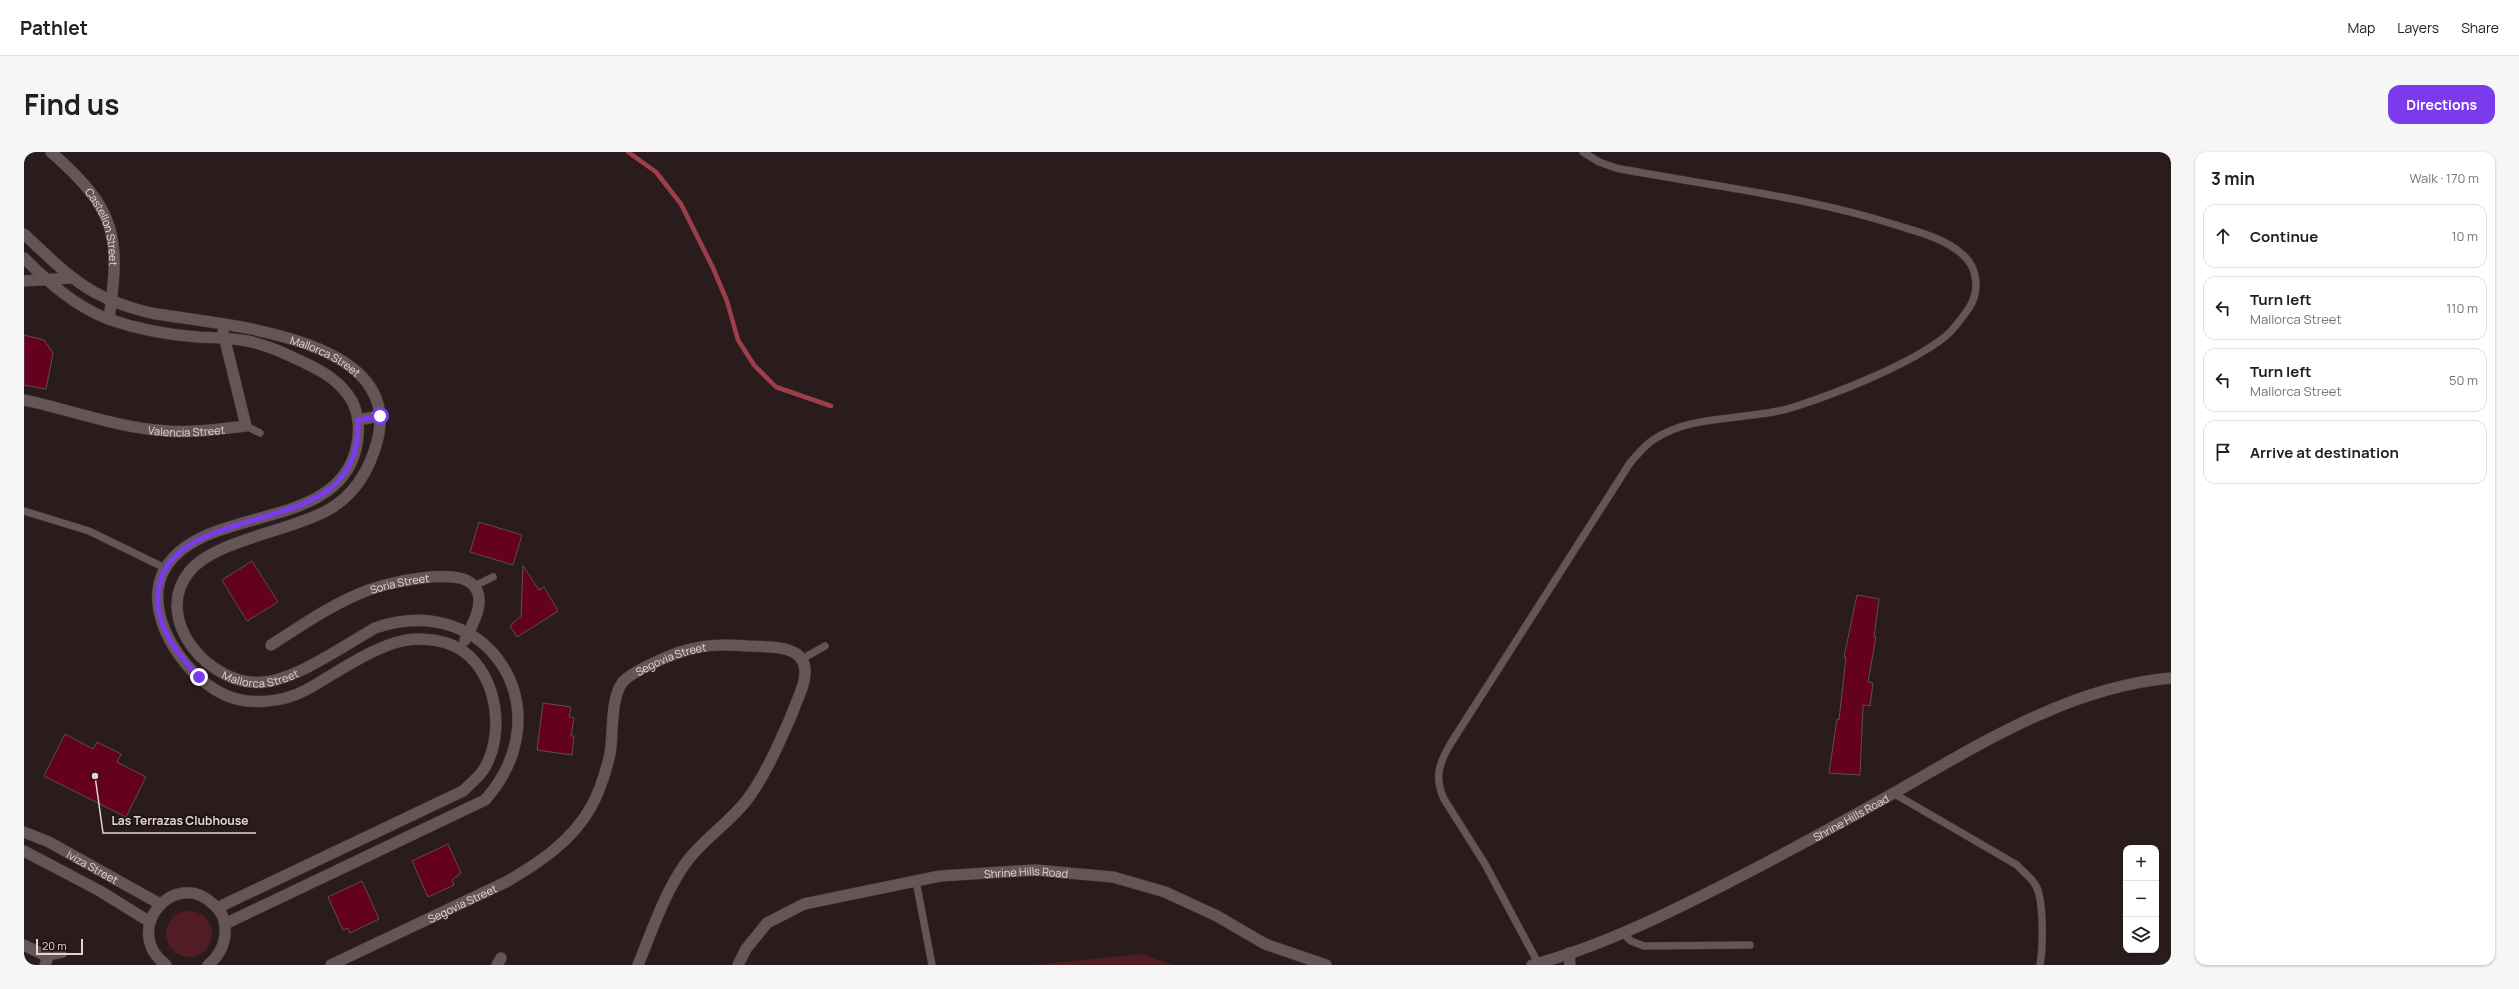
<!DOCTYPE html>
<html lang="en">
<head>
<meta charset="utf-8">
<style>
  body { margin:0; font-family:Manrope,sans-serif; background:#f6f6f6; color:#202124 }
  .controls { position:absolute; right:12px; bottom:12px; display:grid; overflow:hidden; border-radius:8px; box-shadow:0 1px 3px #0004 }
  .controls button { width:36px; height:36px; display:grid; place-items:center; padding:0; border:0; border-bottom:1px solid #e0e0e0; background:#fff; color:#202124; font:20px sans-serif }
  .scale { position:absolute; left:12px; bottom:10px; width:47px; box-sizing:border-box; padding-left:4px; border:2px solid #e0d6d6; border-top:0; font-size:11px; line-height:14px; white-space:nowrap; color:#e0d6d6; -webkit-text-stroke:3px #201213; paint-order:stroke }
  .stop { position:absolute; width:12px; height:12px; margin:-9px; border:3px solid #7c3aed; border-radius:50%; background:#fff }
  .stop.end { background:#7c3aed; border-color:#fff; box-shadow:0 1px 4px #0008 }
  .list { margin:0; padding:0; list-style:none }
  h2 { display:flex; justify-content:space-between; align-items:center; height:52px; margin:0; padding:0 16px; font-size:17px }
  h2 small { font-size:13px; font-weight:400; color:#757577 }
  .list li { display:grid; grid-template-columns:26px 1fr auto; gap:12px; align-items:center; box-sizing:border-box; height:64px; margin:0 8px 8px; padding:0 8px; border:1px solid #e0e0e0; border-radius:12px }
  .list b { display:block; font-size:15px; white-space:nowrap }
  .list p { margin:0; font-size:13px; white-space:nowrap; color:#757577 }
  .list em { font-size:13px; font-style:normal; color:#757577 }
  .icon { flex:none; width:22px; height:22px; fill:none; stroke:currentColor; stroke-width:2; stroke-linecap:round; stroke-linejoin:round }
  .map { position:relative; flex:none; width:2147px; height:813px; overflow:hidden; border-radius:12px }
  header { display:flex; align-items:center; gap:24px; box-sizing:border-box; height:56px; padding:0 20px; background:#fff; border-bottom:1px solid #e0e0e0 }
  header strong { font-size:19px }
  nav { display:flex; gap:22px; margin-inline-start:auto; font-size:14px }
  .intro { display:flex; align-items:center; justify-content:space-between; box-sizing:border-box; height:96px; padding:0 24px }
  h1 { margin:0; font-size:28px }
  .button { padding:10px 18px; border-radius:12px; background:#7c3aed; color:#fff; font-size:14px; font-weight:700 }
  main { display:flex; gap:24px; padding:0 24px }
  aside { flex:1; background:#fff; border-radius:12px; box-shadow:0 1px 3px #0004 }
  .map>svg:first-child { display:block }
</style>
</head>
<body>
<header>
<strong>Pathlet</strong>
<nav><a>Map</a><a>Layers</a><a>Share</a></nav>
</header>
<div class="intro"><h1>Find us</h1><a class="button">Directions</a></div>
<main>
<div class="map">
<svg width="2147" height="813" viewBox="0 0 2147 813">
  <rect width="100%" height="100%" fill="#2a1c1c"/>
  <!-- green -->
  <g fill="#511c24">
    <circle cx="165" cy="782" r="23"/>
    <path d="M1118 802 1149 813H1009Z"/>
  </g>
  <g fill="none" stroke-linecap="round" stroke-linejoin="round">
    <!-- stream -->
    <path stroke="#9d3e4b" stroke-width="4.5" d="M604 0 632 20 657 52 689 116 703 149 714 188 730 213 752 235 807 254"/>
  </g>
  <!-- building -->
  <g fill="#64011e" stroke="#5e4d4e">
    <path d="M0 183 20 188 29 201 22 237 0 233Z"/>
    <path d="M455 370 498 383 489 413 446 400Z"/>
    <path d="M228 409 254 450 223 469 198 428Z"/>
    <path d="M499 414 515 438 520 435 534 459 493 485 486 474 497 464Z"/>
    <path d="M1833 443 1855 447 1850 485H1852L1844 530 1849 531 1846 554 1839 553 1836 623 1805 621 1813 567 1815 568 1822 505H1820Z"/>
    <path d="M519 551 547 555 545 565 550 566 547 584H550L548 603 513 598Z"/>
    <path d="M41 582 69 597 73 590 97 602 93 610 122 625 102 665 20 624Z"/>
    <path d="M424 692 437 721 428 728 430 733 404 745 388 709Z"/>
    <path d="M338 729 355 767 326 781 324 776 319 778 304 745Z"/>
  </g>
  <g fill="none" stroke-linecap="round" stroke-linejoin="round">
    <!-- service casing -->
    <g stroke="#433839" stroke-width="8">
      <g id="service">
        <path d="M222 274 236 281"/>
        <path d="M0 359 65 379 141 416"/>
        <path d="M450 434 469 425"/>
        <path d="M778 507 801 494"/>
        <path d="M1869 641 1993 713C1999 720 2008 726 2012 734 2020 749 2019 796 2016 813"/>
        <path d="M892 729 908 813"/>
        <path d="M1598 781 1607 789 1620 794 1726 793"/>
        <path d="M24 805 39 802"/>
        <path d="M1514 811 1461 712 1420 647C1410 625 1415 611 1427 591L1606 311C1613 303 1620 294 1629 288 1670 260 1726 270 1773 254 1816 240 1887 212 1922 184 1931 176 1938 166 1945 156 1956 139 1954 115 1938 102 1920 86 1894 80 1872 73 1780 44 1686 34 1592 16L1575 10 1559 0"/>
      </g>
    </g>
    <!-- minor casing -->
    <g stroke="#433839" stroke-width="12">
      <g id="minor">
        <path id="s1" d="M27 0C92 57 97 83 85 167"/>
        <path id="s2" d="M0 82C45 124 64 146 127 161 193 173 382 182 353 290 345 319 331 343 304 358 268 379 190 388 165 420 127 468 187 536 240 530 273 527 321 493 351 476 464 437 541 558 461 648L201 772"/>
        <path d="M0 106C25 131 51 154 84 167 113 177 144 183 174 185 191 186 207 186 223 189 244 193 262 202 281 211 300 220 317 230 328 249 335 263 336 281 332 297 312 380 181 353 142 415 115 458 159 523 199 542 223 554 258 551 282 538 313 521 357 488 392 487 408 487 426 490 439 499 474 524 481 582 460 617 455 625 446 632 439 639L193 756"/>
        <path d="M0 129 47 126"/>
        <path id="s3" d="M0 248C48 258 94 276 143 279 170 281 196 277 222 274L199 180"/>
        <path d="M334 268 356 264"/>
        <path id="s4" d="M247 493C277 474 308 452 342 439 362 431 434 414 450 434 463 449 448 473 441 488"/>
        <path id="s5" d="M0 680 25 690 136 752"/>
        <path d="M0 699 76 739 126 770"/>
        <path d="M0 793 24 805 21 813"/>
        <path d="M1545 801 1546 813"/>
        <path d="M142 813C96 778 151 715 189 752 196 758 201 767 201 776 202 791 196 803 184 813"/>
        <path id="s6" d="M307 813 482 730C515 711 548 689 567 655 576 639 582 619 586 602 590 581 585 539 603 526 618 515 653 499 672 496 689 492 706 493 723 494 755 495 794 493 777 539 765 571 742 624 722 649 704 672 678 688 661 712 640 742 628 779 614 813"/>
        <path d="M473 813 477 806"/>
      </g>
    </g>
    <!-- tertiary casing -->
    <g stroke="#433839" stroke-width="12">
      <g id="tertiary">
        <path id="s7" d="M714 813 722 797 743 771 780 752 916 724 1011 718 1089 725 1141 740 1193 764 1241 792 1302 813"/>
        <path id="s8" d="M1508 813C1579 794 1647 760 1713 726 1765 699 1817 671 1868 642 1954 593 2045 535 2147 526"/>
      </g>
    </g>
    <!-- service -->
    <use href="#service" stroke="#665556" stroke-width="7"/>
    <!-- minor -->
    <use href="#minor" stroke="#665556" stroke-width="11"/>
    <!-- tertiary -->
    <use href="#tertiary" stroke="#665556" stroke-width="11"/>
  </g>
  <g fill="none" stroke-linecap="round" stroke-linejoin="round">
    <!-- route -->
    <path stroke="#7c3aed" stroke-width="5" d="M175 525C153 501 131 475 134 441 140 367 262 375 308 335 329 317 335 294 334 268L356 264"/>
  </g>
  <g text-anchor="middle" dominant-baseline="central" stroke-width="3.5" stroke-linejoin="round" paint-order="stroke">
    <!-- street labels -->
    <g font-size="11" fill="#e0d6d6" stroke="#201213">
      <text stroke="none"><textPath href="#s1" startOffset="94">Castellon Street</textPath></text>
      <text stroke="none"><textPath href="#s2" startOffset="333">Mallorca Street</textPath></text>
      <text stroke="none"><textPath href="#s3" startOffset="166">Valencia Street</textPath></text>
      <text stroke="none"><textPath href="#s4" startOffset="144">Soria Street</textPath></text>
      <text stroke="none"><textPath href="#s6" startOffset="493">Segovia Street</textPath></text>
      <text stroke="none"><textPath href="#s2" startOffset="847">Mallorca Street</textPath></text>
      <text stroke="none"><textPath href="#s8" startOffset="352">Shrine Hills Road</textPath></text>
      <text stroke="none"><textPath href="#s5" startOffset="77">Iviza Street</textPath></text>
      <text stroke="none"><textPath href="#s7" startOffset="318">Shrine Hills Road</textPath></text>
      <text stroke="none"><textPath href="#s6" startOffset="145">Segovia Street</textPath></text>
    </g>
  </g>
  <!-- callouts -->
  <path fill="none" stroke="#e0d6d6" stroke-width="1.5" d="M71 624L79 681H232"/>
  <circle fill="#e0d6d6" stroke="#201213" stroke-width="1.5" cx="71" cy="624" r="4"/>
  <g font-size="12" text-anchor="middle" font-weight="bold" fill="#e0d6d6" stroke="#201213" stroke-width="3.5" stroke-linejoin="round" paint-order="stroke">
    <text x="156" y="673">Las Terrazas Clubhouse</text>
  </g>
</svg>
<div class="controls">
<button>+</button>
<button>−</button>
<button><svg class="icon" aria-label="layers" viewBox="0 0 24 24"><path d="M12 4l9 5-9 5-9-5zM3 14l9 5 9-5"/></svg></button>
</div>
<div class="scale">20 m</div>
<div class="stop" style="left:356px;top:264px"></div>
<div class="stop end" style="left:175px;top:525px"></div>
</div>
<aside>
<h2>3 min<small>Walk · 170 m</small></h2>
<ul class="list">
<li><svg class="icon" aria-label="ahead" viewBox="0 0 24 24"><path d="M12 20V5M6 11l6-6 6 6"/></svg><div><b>Continue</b></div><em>10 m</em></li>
<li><svg class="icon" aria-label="left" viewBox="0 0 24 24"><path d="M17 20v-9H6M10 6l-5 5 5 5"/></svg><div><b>Turn left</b><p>Mallorca Street</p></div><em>110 m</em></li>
<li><svg class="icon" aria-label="left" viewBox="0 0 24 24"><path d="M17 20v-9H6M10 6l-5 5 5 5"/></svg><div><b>Turn left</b><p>Mallorca Street</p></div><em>50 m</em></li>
<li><svg class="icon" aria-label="arrive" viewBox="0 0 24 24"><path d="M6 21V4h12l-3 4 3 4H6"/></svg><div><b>Arrive at destination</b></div></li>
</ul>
</aside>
</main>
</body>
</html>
